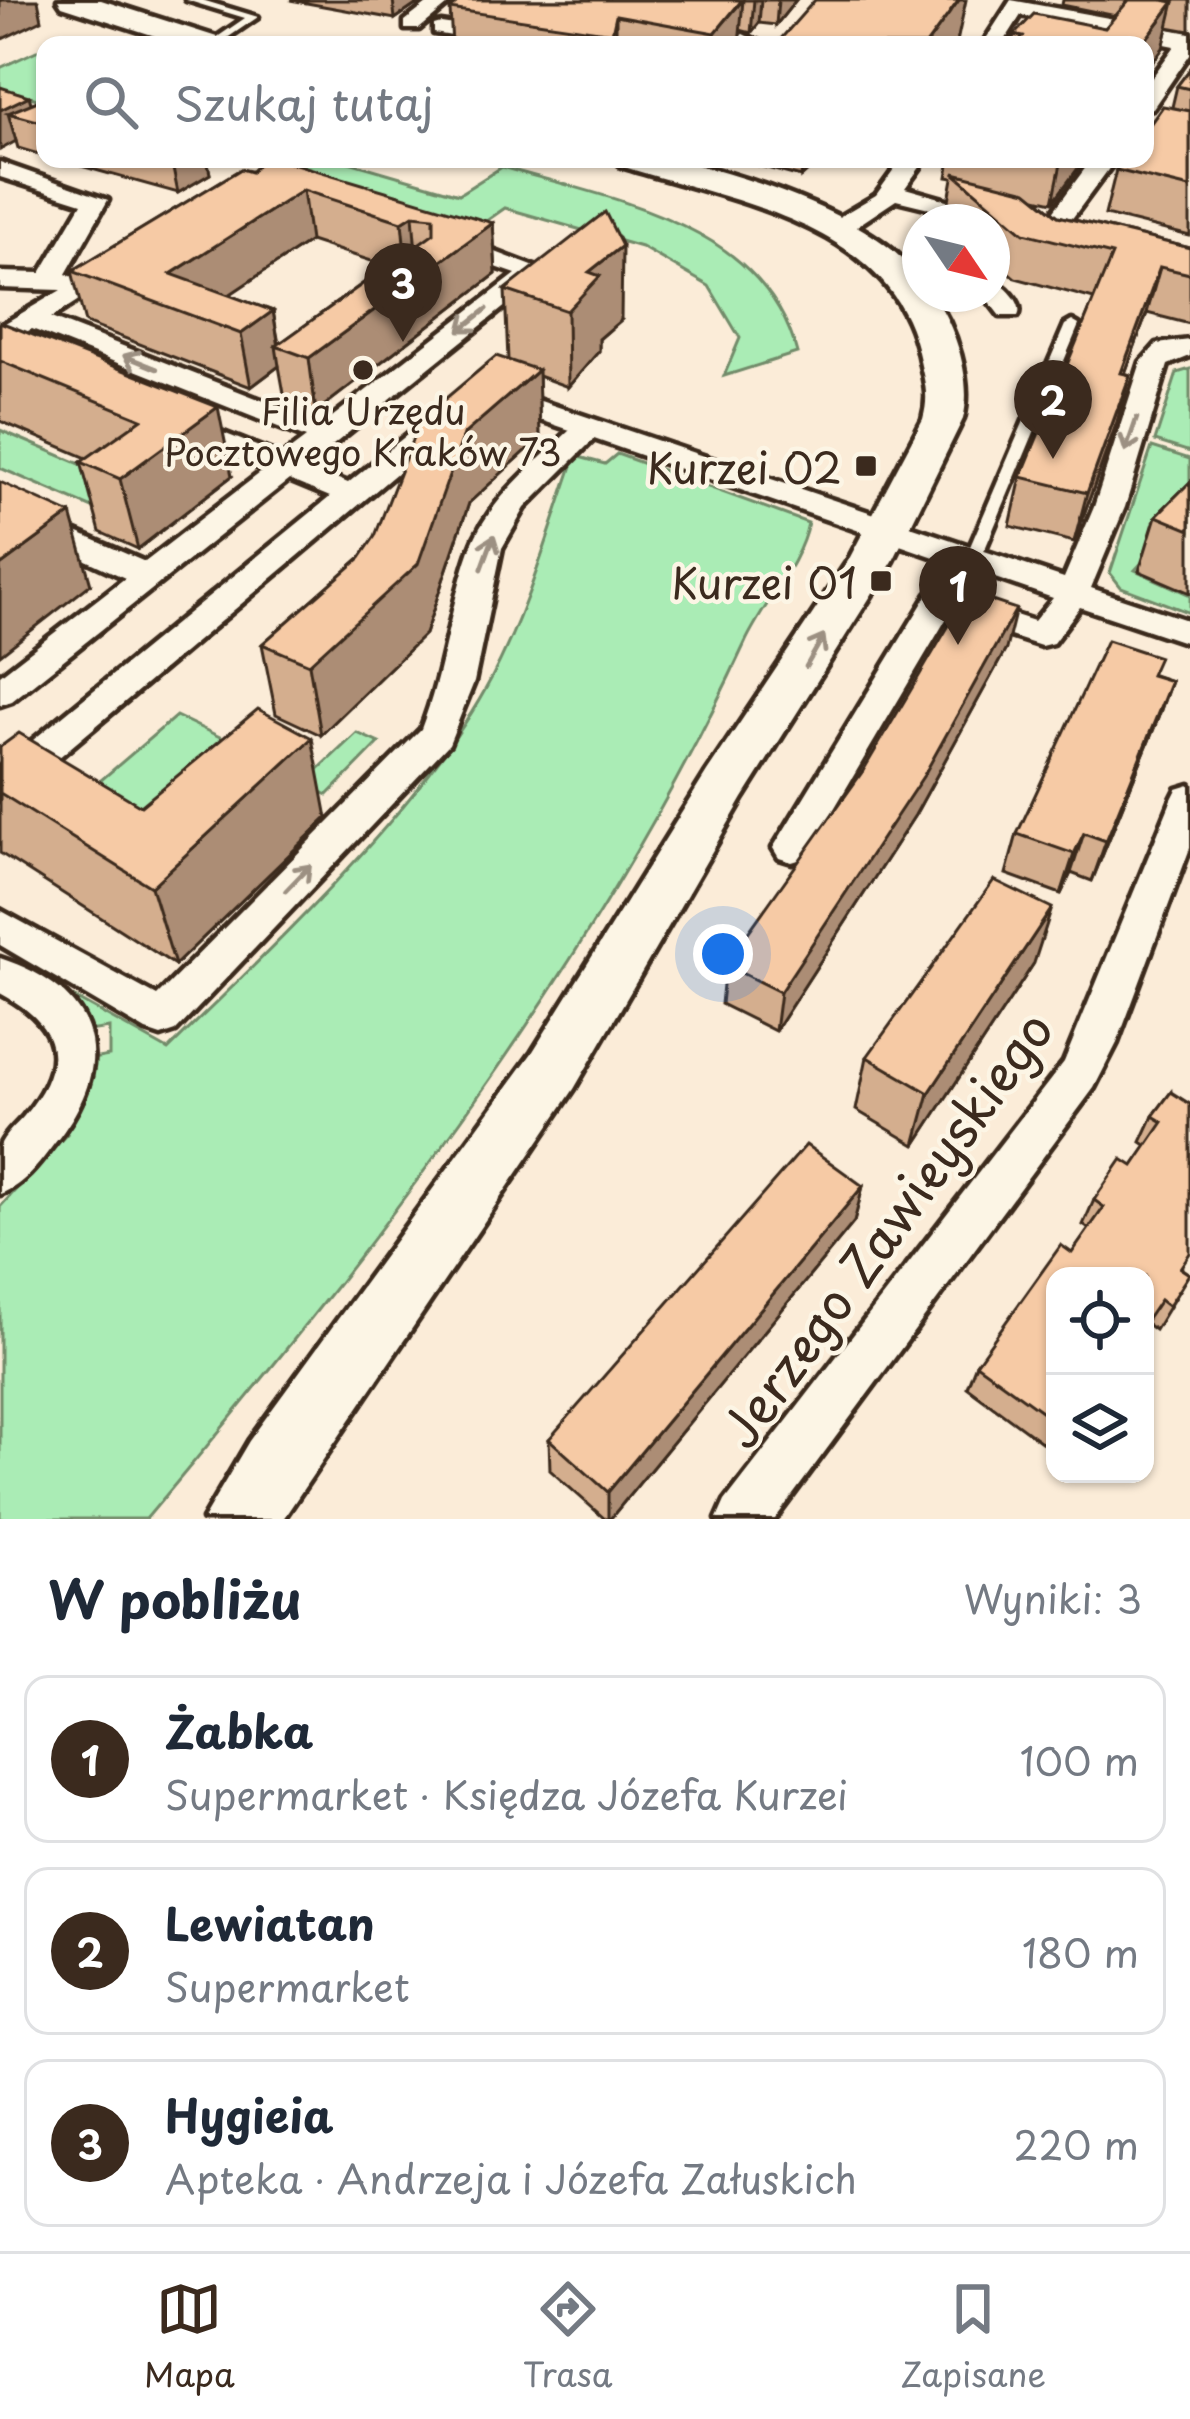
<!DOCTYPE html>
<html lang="pl">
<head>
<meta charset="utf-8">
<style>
  body { margin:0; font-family:"Playpen Sans",sans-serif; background:#f2f2f3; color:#1f2937 }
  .controls { position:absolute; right:36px; bottom:36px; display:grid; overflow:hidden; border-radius:24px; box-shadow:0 3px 9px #0004 }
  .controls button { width:108px; height:108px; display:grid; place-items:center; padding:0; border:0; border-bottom:3px solid #e0e1e3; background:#fff; color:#1f2937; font:60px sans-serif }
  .compass { position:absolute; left:902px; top:204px; width:108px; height:108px; border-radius:50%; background:#fff; box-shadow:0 3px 9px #0004; rotate:125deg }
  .you { position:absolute; left:723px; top:954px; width:42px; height:42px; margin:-30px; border:9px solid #fff; border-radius:50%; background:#1a73e8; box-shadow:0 0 0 18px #1a73e833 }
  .badge { display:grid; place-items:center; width:78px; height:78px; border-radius:50%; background:#3b2a1e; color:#fff; font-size:39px; font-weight:700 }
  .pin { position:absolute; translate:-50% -99px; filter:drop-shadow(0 3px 6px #0008) }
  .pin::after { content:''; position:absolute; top:63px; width:42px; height:36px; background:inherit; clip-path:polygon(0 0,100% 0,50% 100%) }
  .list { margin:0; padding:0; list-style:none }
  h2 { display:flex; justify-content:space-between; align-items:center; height:156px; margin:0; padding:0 48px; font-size:51px }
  h2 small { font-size:39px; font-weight:400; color:#747a83 }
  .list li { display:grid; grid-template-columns:78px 1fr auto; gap:36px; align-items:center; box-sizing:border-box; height:168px; margin:0 24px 24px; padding:0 24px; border:3px solid #e0e1e3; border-radius:24px }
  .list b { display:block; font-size:45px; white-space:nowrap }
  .list p { margin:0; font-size:39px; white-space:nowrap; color:#747a83 }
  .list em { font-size:39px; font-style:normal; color:#747a83 }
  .icon { flex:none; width:66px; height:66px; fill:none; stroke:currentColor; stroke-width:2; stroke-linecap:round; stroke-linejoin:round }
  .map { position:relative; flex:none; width:1190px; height:1519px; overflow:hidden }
  .search { position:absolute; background:#fff; box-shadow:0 3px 9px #0004; left:36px; right:36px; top:36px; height:132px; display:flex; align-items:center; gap:30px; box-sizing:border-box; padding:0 42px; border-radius:24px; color:#747a83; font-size:45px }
  .sheet { height:732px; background:#fff }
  nav { display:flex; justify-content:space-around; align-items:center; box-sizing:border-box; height:168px; border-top:3px solid #e0e1e3; background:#fff; font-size:33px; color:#747a83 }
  nav a { display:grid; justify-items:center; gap:6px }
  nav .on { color:#3b2a1e }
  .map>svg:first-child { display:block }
</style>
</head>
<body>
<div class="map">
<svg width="1190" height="1519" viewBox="0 0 1190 1519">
  <rect width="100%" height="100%" fill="#fbecd8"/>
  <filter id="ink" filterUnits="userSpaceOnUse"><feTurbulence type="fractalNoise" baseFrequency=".00833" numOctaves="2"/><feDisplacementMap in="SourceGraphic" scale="24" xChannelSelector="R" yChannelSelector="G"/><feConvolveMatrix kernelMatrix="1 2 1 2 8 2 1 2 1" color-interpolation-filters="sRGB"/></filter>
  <g filter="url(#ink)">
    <!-- green -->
    <g fill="#aaecb5" stroke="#728b6a" stroke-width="3">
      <path d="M45 47V101L0 89V68Z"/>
      <path d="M303 159H339L459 194 502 167C611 199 764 223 797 353L724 376 740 338 709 286 641 247 505 208 472 231 280 175Z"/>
      <path d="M1190 369V452L1155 441 1177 373Z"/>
      <path d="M0 430 144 491 111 516 0 468Z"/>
      <path d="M1152 447 1190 459V532L1176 526 1135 570 1190 595V613L1121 587 1110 573Z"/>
      <path d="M617 454 808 523C800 564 763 604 745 643 596 966 374 1248 146 1519H0V1207L67 1134 60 1128 86 1060 109 1056V1028L89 1031 59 989 168 1050C272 947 425 806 492 677 527 610 548 535 573 463L579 457 605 464Z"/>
      <path d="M176 716 308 779 357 733 379 743 328 795 257 761 160 849 73 804Z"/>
    </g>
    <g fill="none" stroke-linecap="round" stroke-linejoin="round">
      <!-- lane casing -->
      <g stroke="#3b2a1e" stroke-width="9">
        <g id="lane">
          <path d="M186 0H202L258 17 217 45 212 42 213 40 245 18Z"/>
          <path d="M1072 321 1079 325 982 556 980 560H968L966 556 1065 325Z"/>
        </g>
      </g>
      <!-- street casing -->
      <g stroke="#3b2a1e" stroke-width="9">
        <g id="street">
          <path d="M432 0H454L419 29H405V21Z"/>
          <path d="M1011 0 1190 33V54L1153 108 1145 110V87L1175 46 1021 15 1002 45H982Z"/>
          <path d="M441 23 548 39 558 45H507L434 33V25Z"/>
          <path d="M743 34 765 45 736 44 733 40Z"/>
          <path d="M902 159H926L905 188 1007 217 995 224 896 200 845 234H827V224L876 195Z"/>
          <path d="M1092 159H1116L1065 228 1088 238 1076 245 1041 237 1038 232Z"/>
          <path d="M0 162 108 200 66 274 79 279 115 260 128 268 51 318 323 424 516 274 441 248V238H459L548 272 307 466 348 483 435 412H455L459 418 455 424 13 796 0 800V767L330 497 289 480 12 701 0 705V675L125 578 0 520V499L145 562 264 470 173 433 169 427 173 421H193L282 456 306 438 32 329 0 345V326L61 290 0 288V272L41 273 82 203 0 177Z"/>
          <path d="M992 280C1004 283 1025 304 1018 316H1000L983 294H992Z"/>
          <path d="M1190 340V356L1168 365 1125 507 1091 588 1190 621V644L1080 607 1053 643 1041 646 948 616 805 858 792 862 779 858 773 848 928 594 940 591 1034 621 1053 598 594 439 525 508 502 548 474 682 449 744 176 1031 161 1036 146 1031 0 945V910L157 996 421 729C444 671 449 609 470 550 487 501 534 465 570 430L485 401V389H505L1064 578 1094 507 1141 362 1157 344Z"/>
          <path d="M1190 785V848L1117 1043 1094 1088 775 1519H717L725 1501 1064 1062 1172 799 1177 789Z"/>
          <path d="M0 958C100 991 120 1062 54 1144 39 1164 24 1185 0 1194 0 1180 0 1159 0 1146 3 1136 17 1124 24 1116 69 1062 60 1025 0 993Z"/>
        </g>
      </g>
      <!-- secondary casing -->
      <g stroke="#3b2a1e" stroke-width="9">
        <g id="secondary">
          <path d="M58 0H101L223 39 228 45H183L62 6Z"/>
          <path d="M617 159C632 159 649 157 664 159 720 165 920 229 920 294H932C956 326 973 382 963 419L893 561 743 798 574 1089 283 1519H203L249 1441 532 1053 707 772 848 561 923 419C930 394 924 381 919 356 893 223 730 201 621 166Z"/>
        </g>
      </g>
      <!-- lane -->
      <use href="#lane" fill="#fcf5e5" fill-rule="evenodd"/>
      <!-- street -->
      <use href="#street" fill="#fcf5e5" fill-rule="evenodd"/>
      <!-- secondary -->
      <use href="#secondary" fill="#fcf5e5" fill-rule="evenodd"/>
    </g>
    <!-- wall -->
    <g fill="#d4ae8e" stroke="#3b2a1e" stroke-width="3" fill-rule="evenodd">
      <path d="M290 0H423L395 19Z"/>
      <path d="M461 0H796L776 25 759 23 751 33 740 30 739 45H452L450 9Z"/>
      <path d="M1063 0H1190V31L1168 27 1163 48 1145 72V45H1012L1014 35 1105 28 1116 16 1062 5Z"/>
      <path d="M1190 69V236L1105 215 1116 170 1172 107 1177 86Z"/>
      <path d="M0 87 31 104 45 98V156L18 148Z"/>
      <path d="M56 159H207L210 174 178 193Z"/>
      <path d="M733 159H821L801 177Z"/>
      <path d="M950 159H1085L1053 202 1036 198 1058 216 1190 248V324L1147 313 1125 373 1130 375 1117 422 1074 542 1010 526 1021 477 1094 299 1015 278 992 258V222H951L946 217 953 178 947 177Z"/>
      <path d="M241 169 493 223 496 274 316 412 285 399 279 366 251 387 85 323 72 271ZM310 241 387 266 279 344 273 311 228 295Z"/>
      <path d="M505 290 621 320 599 339V351L568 387 538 376 540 438 469 503 425 634 321 735 276 714 262 644 360 558 508 360Z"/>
      <path d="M0 322 232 476 138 549 100 532 81 462 87 458 0 421Z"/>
      <path d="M1190 482V593L1139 571 1156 516Z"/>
      <path d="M1006 649 915 815 775 1031 721 1004 725 965Z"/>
      <path d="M1153 675 1171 681 1157 721 1092 881 1071 873 1061 894 1006 874 1017 834Z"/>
      <path d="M0 747 141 806 327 818 175 965 0 853Z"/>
      <path d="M1034 963 915 1145 856 1110 867 1057Z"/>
      <path d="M1171 1092 1182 1269 1189 1274 1155 1330 1147 1324 1145 1326V1276H1055V1452L967 1387 976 1364 1072 1253 1089 1229 1083 1225 1094 1200 1133 1166 1147 1146 1141 1142 1153 1116Z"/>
      <path d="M863 1186 854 1222 610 1519H605L550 1470 549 1439Z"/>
    </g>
    <!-- shaded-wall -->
    <g fill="#ac8d74" stroke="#3b2a1e" stroke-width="3">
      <path d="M0 0H38L42 20 0 40Z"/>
      <path d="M393 0H423L395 19Z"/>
      <path d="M743 0 739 45H715V33Z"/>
      <path d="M754 0H761L759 23 751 33Z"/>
      <path d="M778 0H796L776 25Z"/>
      <path d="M959 0H966L957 42 955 45H926Z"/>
      <path d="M1174 2 1163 48 1145 72V45H1142Z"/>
      <path d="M616 15V45H611L612 33Z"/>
      <path d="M29 96 36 120 8 113 16 141 0 150V110Z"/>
      <path d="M171 159H207L210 174 178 193Z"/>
      <path d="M803 159H821L801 177Z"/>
      <path d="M1062 159H1085L1053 202Z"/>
      <path d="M303 190 310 241 196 317 171 274Z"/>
      <path d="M413 215 417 266 407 273 402 222Z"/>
      <path d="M493 223 496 274 316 412 309 358Z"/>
      <path d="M622 246 621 320 599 339V351L568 387 567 311 589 272Z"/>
      <path d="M1160 267 1147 313 1108 420 1121 373Z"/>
      <path d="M273 311 279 347 276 346 279 366 251 387 241 334Z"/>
      <path d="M538 370 540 438 469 503 425 634 321 735 309 664 464 434Z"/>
      <path d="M1130 375 1117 422 1074 542 1087 493Z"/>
      <path d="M218 407 232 476 138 549 120 479Z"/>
      <path d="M71 514 91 584 0 655V566Z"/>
      <path d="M1016 609 1006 649 915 815 775 1031 780 992Z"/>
      <path d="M1171 681 1157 721 1092 881 1106 841Z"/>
      <path d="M312 738 327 818 175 965 151 887Z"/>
      <path d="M1084 833 1071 873 1061 894 1074 854Z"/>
      <path d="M1052 908 1034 963 915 1145 929 1093Z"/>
      <path d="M863 1186 854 1222 610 1519H608V1492Z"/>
    </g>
    <!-- building -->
    <g fill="#f6caa5" stroke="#3b2a1e" stroke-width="3">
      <path d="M461 0H742L715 33 616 15 612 33 450 9Z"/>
      <path d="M815 0H878L891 2 893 0H959L926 45H795L778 42Z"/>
      <path d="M1129 0H1162L1174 2 1143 43 1147 44 1145 46 1016 45 1023 37 1014 35 1034 14 1105 28Z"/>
      <path d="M1190 69V89L1177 86Z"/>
      <path d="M0 87 29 96 0 110Z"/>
      <path d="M45 98V123L8 113Z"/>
      <path d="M1163 106 1190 111V188L1116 170 1124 159H1145V131Z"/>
      <path d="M263 159H279L493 223 309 358 276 346 434 233V217L413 215 402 222 303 190 171 274 273 311 241 334 72 271 241 169 251 172Z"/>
      <path d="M954 173 1027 191 1058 216 1190 248V274L1160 267 1121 373 1130 375 1087 493 1021 477 1112 255 1024 233Z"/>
      <path d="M605 212 622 246 589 272 600 276 567 311 505 290Z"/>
      <path d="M0 322 218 407 120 479 81 462 142 419 0 361Z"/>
      <path d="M496 356 538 370 464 434 418 564 309 664 262 644 360 558 375 536 420 420Z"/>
      <path d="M0 482 71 514 0 566Z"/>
      <path d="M1190 482V530L1156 516Z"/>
      <path d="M968 593 1016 609 924 775 780 992 725 965 863 771Z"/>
      <path d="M1107 640 1159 657 1151 675 1171 681 1106 841 1084 833 1074 854 1017 834Z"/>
      <path d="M258 709 312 738 151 887 0 793V747L19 733 141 806Z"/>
      <path d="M994 880 1052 908 929 1093 867 1057Z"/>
      <path d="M1171 1092 1190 1104V1253L1180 1268 1189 1274 1168 1306 1160 1300 1145 1322V1276H1055V1421L976 1364 1061 1245 1072 1253 1104 1207 1094 1200 1122 1159 1133 1166 1163 1122 1153 1116Z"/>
      <path d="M806 1145 863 1186 608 1492 549 1439Z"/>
    </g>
    <!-- one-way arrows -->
    <defs><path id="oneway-shaft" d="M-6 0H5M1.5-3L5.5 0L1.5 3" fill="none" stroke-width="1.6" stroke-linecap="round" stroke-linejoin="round" transform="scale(3)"/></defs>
    <g stroke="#9c9082">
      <use href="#oneway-shaft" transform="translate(473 320) rotate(142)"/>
      <use href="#oneway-shaft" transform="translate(140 362) rotate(-158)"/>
      <use href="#oneway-shaft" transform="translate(1131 435) rotate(109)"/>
      <use href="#oneway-shaft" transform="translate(488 552) rotate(-70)"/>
      <use href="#oneway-shaft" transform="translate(815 651) rotate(-60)"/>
      <use href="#oneway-shaft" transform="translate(298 878) rotate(-46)"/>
    </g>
  </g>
  <!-- markers -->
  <g fill="#3b2a1e" stroke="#fcf5e5" stroke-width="4.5">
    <circle cx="363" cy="370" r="12"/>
    <rect x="854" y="454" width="24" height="24" rx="6"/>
    <rect x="869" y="569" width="24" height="24" rx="6"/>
  </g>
  <g text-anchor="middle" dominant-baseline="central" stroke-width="9" stroke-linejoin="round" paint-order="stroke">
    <!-- far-poi labels -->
    <g font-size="36" fill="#3b2a1e" stroke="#fcf5e5">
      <text x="363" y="410">Filia Urzędu<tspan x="363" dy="41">Pocztowego Kraków 73</tspan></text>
    </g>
    <!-- poi labels -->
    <g font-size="42" fill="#3b2a1e" stroke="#fcf5e5" text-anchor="end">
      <text x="842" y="466">Kurzei 02</text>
      <text x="857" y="581">Kurzei 01</text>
    </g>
    <!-- near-street labels -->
    <g font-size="51" fill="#3b2a1e" stroke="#fcf5e5">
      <text transform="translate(885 1228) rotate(-54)">Jerzego Zawieyskiego</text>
    </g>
  </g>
</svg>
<div class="controls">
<button><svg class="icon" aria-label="locate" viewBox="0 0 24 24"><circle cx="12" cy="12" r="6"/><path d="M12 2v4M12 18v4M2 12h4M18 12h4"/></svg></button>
<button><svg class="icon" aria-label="layers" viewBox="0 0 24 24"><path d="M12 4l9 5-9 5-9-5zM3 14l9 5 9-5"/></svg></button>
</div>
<svg class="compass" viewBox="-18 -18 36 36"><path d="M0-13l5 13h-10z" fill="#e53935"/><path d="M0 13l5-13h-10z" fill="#747a83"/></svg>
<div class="you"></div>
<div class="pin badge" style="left:958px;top:645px">1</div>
<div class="pin badge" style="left:1053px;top:459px">2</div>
<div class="pin badge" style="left:403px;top:342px">3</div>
<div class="search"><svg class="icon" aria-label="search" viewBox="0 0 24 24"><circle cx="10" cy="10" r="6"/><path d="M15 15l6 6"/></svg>Szukaj tutaj</div>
</div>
<section class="sheet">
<h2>W pobliżu<small>Wyniki: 3</small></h2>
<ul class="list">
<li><span class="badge">1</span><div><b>Żabka</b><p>Supermarket · Księdza Józefa Kurzei</p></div><em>100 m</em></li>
<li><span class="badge">2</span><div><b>Lewiatan</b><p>Supermarket</p></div><em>180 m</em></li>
<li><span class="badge">3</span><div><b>Hygieia</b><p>Apteka · Andrzeja i Józefa Załuskich</p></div><em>220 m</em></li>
</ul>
</section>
<nav>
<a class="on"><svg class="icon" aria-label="map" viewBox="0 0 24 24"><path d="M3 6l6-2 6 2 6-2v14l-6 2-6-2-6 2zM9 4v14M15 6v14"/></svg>Mapa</a>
<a><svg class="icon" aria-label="directions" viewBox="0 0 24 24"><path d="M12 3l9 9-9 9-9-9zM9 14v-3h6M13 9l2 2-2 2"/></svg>Trasa</a>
<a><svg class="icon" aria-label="saved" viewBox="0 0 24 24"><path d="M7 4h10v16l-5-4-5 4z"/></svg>Zapisane</a>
</nav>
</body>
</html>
